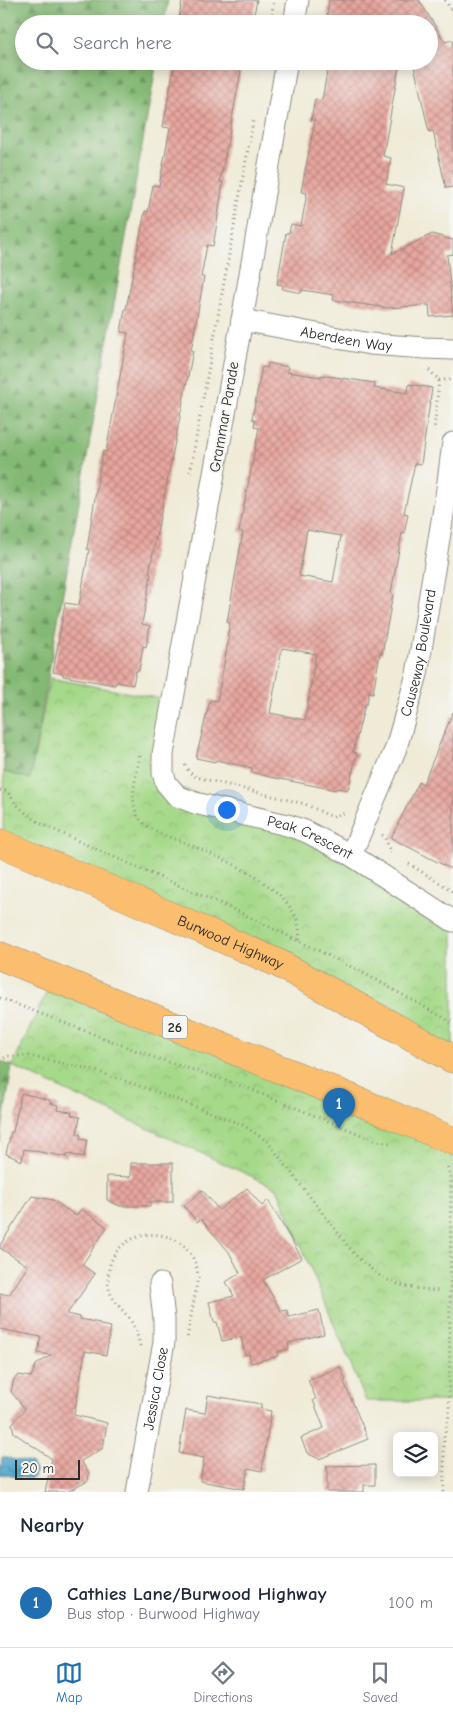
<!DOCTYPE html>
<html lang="en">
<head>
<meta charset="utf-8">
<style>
  body { margin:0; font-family:"Comic Neue",sans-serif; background:#f6f6f7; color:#1f2937 }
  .controls { position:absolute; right:15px; bottom:15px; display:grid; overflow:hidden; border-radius:8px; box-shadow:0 2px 12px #0003 }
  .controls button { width:45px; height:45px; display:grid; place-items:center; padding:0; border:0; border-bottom:1px solid #e0e1e3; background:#fff; color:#1f2937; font:25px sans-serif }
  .scale { position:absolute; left:15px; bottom:12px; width:65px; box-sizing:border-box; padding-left:5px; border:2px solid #2b2b2b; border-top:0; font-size:14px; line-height:18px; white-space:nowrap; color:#2b2b2b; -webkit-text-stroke:4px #f6f6f2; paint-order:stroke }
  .you { position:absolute; left:226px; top:809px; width:18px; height:18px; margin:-12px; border:4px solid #fff; border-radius:50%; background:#1a73e8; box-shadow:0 0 0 8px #1a73e833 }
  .badge { display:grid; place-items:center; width:32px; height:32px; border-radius:50%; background:#1f6fb2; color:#fff; font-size:16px; font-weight:700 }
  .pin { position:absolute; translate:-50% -41px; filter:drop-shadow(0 1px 2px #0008) }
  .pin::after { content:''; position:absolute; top:26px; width:18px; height:15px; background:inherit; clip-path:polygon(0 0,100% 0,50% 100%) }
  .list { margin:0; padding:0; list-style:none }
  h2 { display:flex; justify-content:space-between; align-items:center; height:65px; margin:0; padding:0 20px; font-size:21px }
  h2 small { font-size:16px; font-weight:400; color:#747a83 }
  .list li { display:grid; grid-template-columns:32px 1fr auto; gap:15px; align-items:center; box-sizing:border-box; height:90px; padding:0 20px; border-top:1px solid #e0e1e3 }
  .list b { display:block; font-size:19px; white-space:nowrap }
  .list p { margin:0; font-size:16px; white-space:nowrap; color:#747a83 }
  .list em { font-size:16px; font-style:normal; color:#747a83 }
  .icon { flex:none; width:28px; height:28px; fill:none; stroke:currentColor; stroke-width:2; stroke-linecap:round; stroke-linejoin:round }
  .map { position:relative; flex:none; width:453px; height:1492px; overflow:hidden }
  .search { position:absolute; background:#fff; box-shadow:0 2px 12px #0003; left:15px; right:15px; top:15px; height:55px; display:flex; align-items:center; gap:12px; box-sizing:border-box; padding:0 18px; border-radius:28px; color:#747a83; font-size:19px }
  .sheet { height:155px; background:#fff }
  nav { display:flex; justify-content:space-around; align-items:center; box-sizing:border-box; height:70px; border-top:1px solid #e0e1e3; background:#fff; font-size:14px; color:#747a83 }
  nav a { display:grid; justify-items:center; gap:2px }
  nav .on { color:#1f6fb2 }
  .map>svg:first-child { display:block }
</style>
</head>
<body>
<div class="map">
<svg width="453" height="1492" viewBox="0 0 453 1492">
  <defs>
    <pattern id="forest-firs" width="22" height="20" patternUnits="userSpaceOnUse" patternTransform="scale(1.25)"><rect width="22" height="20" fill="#84b975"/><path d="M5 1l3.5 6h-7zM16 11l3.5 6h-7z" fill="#6c9760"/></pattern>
    <pattern id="park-crowns" width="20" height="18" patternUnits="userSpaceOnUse" patternTransform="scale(1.25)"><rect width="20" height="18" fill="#a6d989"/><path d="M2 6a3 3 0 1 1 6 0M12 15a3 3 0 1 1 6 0" fill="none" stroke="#8fba76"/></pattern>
    <pattern id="water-waves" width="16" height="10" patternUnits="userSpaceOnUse" patternTransform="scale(1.25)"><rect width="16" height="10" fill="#4fa7cc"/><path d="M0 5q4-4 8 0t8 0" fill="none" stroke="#4288a6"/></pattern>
    <pattern id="building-cross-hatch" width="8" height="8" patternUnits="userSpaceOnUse" patternTransform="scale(1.25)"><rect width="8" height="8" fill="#e8a69f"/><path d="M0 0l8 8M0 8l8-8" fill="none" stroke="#bc8782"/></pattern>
  </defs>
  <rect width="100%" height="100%" fill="#f6f6f2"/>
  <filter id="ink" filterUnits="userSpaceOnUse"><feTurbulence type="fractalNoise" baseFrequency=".02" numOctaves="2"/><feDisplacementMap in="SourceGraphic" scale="10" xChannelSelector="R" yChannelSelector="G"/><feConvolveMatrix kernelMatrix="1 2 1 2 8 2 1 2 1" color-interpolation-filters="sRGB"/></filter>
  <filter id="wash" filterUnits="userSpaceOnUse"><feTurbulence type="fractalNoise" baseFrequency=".0096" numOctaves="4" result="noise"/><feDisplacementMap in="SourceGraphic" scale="20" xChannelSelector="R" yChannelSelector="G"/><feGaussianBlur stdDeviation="1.12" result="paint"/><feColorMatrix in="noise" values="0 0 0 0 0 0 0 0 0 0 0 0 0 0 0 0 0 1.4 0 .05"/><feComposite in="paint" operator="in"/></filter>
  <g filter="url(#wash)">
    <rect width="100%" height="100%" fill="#efebd7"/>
    <!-- forest -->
    <g fill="url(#forest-firs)" stroke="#587250">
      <path d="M0 0H168L164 24H24V61H157L30 779 4 772 0 564Z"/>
      <path d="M0 1061 12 1066 0 1142Z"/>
    </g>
    <!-- park -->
    <g fill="url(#park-crowns)" stroke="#68825a">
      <path d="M50 678 173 701 166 783 287 825 453 921V1059L3 844 4 772 30 779Z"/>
      <path d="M53 978 453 1141V1401H366L277 1188 12 1066Z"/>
    </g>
    <!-- water -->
    <path fill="url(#water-waves)" stroke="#3d697c" d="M2 1457 31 1463 35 1470 34 1477 30 1479 0 1474Z"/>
    <g id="blocks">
      <!-- building -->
      <g fill="url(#building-cross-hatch)" fill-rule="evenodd">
        <path d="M182 0H257L252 24H178Z"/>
        <path d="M329 0H419L445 42 453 40V187L446 188 433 131 429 132 413 61H429V24H328L330 16H327Z"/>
        <path d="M175 61H239L237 70 241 71 220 182H223L216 229 213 246 207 245 201 277H204L191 351H193L149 573 151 574 142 624 150 626 146 647 143 646 139 671H136L133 685 116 682 115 685 63 676 64 674 53 672 65 603 79 605 89 550 87 549 98 478 103 451 106 452 128 333 121 332 125 309H126L145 211 148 212 153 185 159 186 170 128 163 127Z"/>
        <path d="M329 61H400L383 156 391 158 386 184 404 188 392 254 432 234 453 240V254L447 255 453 315 430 317 429 305 388 308 333 300 334 295 302 290 301 293 282 289 283 285 277 284 286 233H289L291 224 301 226 307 193 301 192 315 120H311L315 99 322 100Z"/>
        <path d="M268 363 288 367 287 372 321 377V375L355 380 375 383 374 388 408 393 409 384 432 388 421 464 415 463 404 513 408 514 404 534 402 533 391 593 393 594 382 654 380 653 373 693 369 692 367 704H365L353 752 357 753 348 790 337 788 336 790 270 777 251 772 252 768 216 760 215 762 196 758 210 700 217 701 229 637H227L230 623 227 622 243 532H239L259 428 254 427 255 420 252 419 262 367 267 368ZM307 530 341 536 333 582 299 576ZM282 648 316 654 305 720 270 713Z"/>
        <path d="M453 712V870L391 838 419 782 423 784Z"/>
        <path d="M21 1093 50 1100V1103L58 1105 57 1110 72 1112 71 1115 80 1117 77 1134 81 1135 80 1139 87 1140 84 1157 67 1154V1157L24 1149 22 1161 6 1154 11 1132H13Z"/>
        <path d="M131 1163H173V1202H150V1206H120L107 1200V1176L131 1177Z"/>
        <path d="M247 1188 262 1206 268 1200 302 1258 263 1280 281 1311 287 1310 289 1317 319 1310 324 1334 288 1343 289 1349 277 1352 278 1356 251 1363 249 1354 245 1355 241 1337 222 1341 217 1322H214L209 1302 234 1296 226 1282 240 1273 229 1252 201 1219 197 1222 184 1206 202 1190 219 1210Z"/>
        <path d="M32 1196 53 1200 76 1216 81 1209 107 1227 82 1265 95 1274 67 1314 81 1317 80 1319 100 1323V1325L111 1327 106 1355 85 1351 74 1415 107 1423 103 1448 81 1461 89 1473 88 1481 67 1492H45L52 1459 14 1433 12 1424 25 1409 11 1392 14 1379 19 1375 31 1377 36 1365 51 1355 38 1353 41 1337 0 1329V1293L9 1295 28 1266 0 1248V1245Z"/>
        <path d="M340 1367 346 1380 344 1382 368 1439 319 1459 307 1453 301 1438 324 1428 313 1400 316 1399 308 1380Z"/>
        <path d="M208 1395 261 1404V1409L271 1411 262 1471 248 1468 244 1489 200 1481 204 1458 179 1453 186 1410 205 1413Z"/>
        <path d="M375 1465V1485H364V1492H327V1466Z"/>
      </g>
    </g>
  </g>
  <g filter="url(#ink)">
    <use href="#blocks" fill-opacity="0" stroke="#8d8b81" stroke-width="1"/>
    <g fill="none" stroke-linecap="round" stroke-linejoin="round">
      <!-- minor casing -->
      <g stroke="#8d8b81" stroke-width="23">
        <g id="minor">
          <path d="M294 24 298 0"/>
          <path id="s1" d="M287 61 242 320 163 754V773L166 783 177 796 195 803 287 825 305 831 351 855 453 921"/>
          <path id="s2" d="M242 320 370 344 425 348 453 349"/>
          <path id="s3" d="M351 855 396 748 417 674 446 496 453 443"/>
          <path id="s4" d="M137 1492 164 1342V1319L160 1284"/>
        </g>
      </g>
      <!-- highway casing -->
      <g stroke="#8d8b81" stroke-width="29">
        <g id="highway">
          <path id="s5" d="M0 843 81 877 278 963 453 1059"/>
          <path d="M0 956 339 1093 453 1141"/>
        </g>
      </g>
      <!-- path -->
      <g stroke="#8d8b81" stroke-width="3" stroke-dasharray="1 4" stroke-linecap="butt">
        <path d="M445 0 453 13"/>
        <path d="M270 24 274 0"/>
        <path d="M429 370 439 380 434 431"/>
        <path d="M439 380H450"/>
        <path d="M190 472 253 121"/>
        <path d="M140 756C137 774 128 799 138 816 146 831 168 836 183 842 221 858 307 890 299 942"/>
        <path d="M185 765 189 772 196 777 305 804 332 817 346 813"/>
        <path d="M0 790 7 791 16 804 27 814 40 823 91 847 237 911 360 971 453 1023"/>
        <path d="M382 835 384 836 391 853"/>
        <path d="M409 864 453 891"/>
        <path d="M0 998 153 1057 237 1084 377 1141 391 1143"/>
        <path d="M0 1061 7 1056H29L93 1070 154 1091 243 1125 267 1141 355 1255C366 1264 377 1276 390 1281 405 1288 424 1289 440 1291"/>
        <path d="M140 1346C138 1336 135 1327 129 1318 119 1305 108 1298 108 1279 108 1221 194 1219 198 1277L187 1339"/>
        <path d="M444 1492V1437L449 1415 451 1180 447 1164"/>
      </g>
      <!-- minor -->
      <use href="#minor" stroke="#fff" stroke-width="21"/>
      <!-- highway -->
      <use href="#highway" stroke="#fbbd6e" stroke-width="28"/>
    </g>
  </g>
  <g text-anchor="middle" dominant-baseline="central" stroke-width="4" stroke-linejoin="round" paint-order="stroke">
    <!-- shield labels -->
    <rect fill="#f6f6f2" stroke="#686867" stroke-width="1" x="162.5" y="1015.5" width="25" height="23" rx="4"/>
    <g font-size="14" font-weight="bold" fill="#2b2b2b">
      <text x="175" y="1027">26</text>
    </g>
    <!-- street labels -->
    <g font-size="15" fill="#2b2b2b" stroke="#f6f6f2">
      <text stroke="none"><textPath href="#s2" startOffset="106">Aberdeen Way</textPath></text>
      <text transform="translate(224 417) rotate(-80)">Grammar Parade</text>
      <text stroke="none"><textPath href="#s3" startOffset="214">Causeway Boulevard</textPath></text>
      <text stroke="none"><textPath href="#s1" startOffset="890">Peak Crescent</textPath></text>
      <text stroke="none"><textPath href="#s5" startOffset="251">Burwood Highway</textPath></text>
      <text stroke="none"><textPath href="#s4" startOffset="105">Jessica Close</textPath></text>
    </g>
  </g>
</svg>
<div class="controls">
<button><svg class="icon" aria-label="layers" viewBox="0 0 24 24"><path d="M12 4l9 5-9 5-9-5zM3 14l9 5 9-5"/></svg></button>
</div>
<div class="scale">20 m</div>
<div class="you"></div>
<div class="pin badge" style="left:339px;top:1129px">1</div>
<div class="search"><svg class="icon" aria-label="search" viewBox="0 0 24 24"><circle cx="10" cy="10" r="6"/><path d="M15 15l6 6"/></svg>Search here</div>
</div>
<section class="sheet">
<h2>Nearby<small></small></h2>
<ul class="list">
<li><span class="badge">1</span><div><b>Cathies Lane/Burwood Highway</b><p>Bus stop · Burwood Highway</p></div><em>100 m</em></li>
</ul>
</section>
<nav>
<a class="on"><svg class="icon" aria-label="map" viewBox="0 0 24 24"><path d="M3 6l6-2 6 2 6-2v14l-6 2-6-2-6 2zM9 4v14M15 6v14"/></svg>Map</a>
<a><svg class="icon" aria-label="directions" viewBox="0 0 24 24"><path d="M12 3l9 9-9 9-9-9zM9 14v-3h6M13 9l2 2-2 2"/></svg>Directions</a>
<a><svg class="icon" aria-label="saved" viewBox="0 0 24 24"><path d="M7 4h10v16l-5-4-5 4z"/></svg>Saved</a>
</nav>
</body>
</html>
